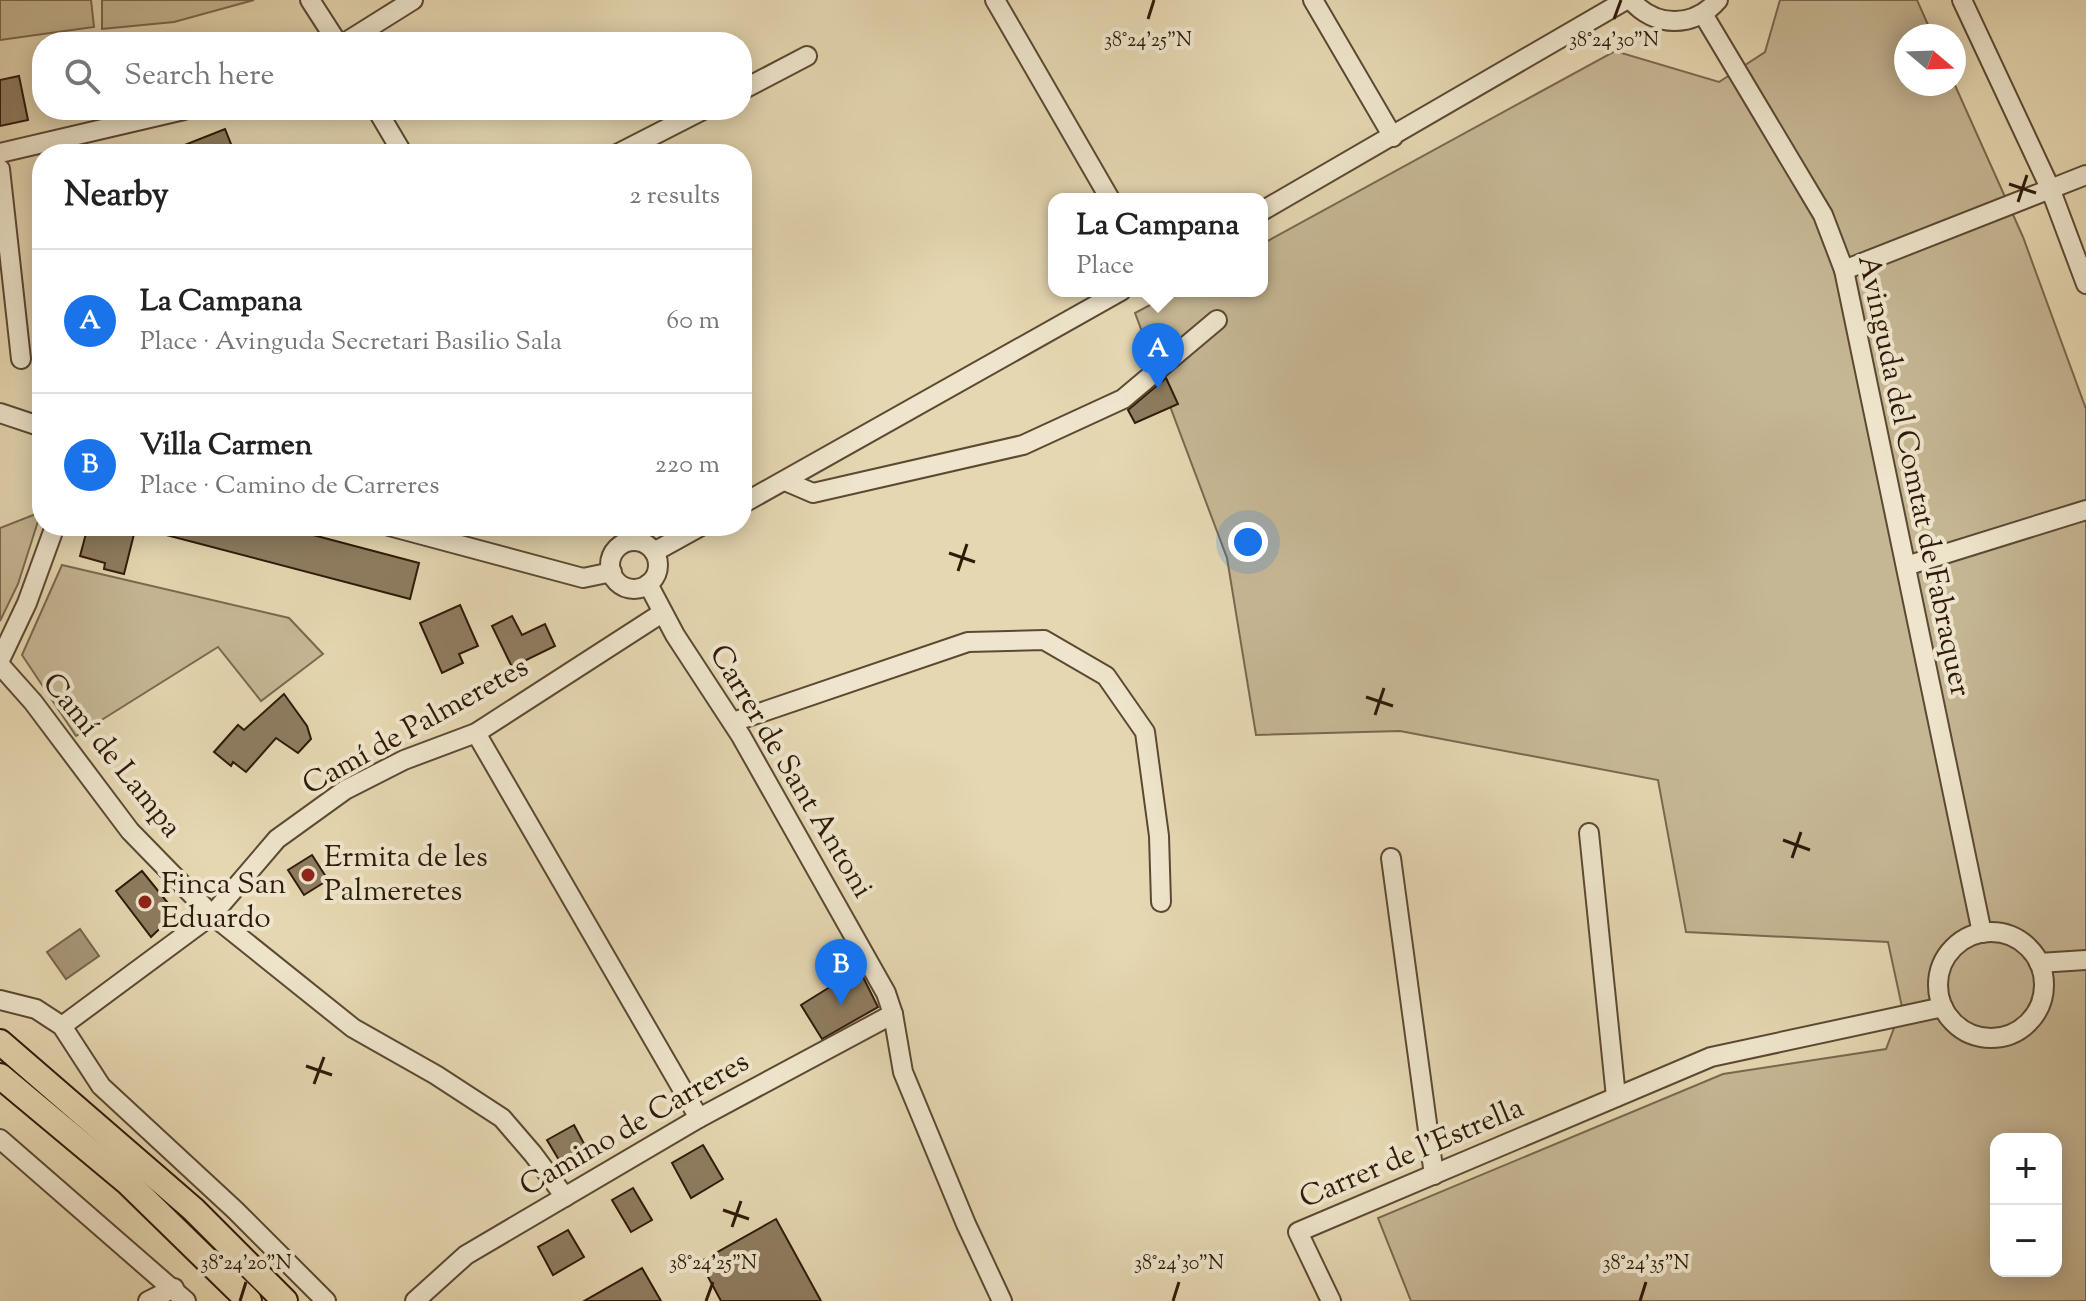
<!DOCTYPE html>
<html lang="en">
<head>
<meta charset="utf-8">
<style>
  body { margin:0; font-family:"Sorts Mill Goudy",serif; background:#f2f2f2; color:#222 }
  .controls { position:absolute; right:24px; bottom:24px; display:grid; overflow:hidden; border-radius:16px; box-shadow:0 4px 20px #0003 }
  .controls button { width:72px; height:72px; display:grid; place-items:center; padding:0; border:0; border-bottom:2px solid #e0e0e0; background:#fff; color:#222; font:40px sans-serif }
  .compass { position:absolute; left:1894px; top:24px; width:72px; height:72px; border-radius:50%; background:#fff; box-shadow:0 4px 20px #0003; rotate:109deg }
  .you { position:absolute; left:1248px; top:542px; width:28px; height:28px; margin:-20px; border:6px solid #fff; border-radius:50%; background:#1a73e8; box-shadow:0 0 0 12px #1a73e833 }
  .badge { display:grid; place-items:center; width:52px; height:52px; border-radius:50%; background:#1a73e8; color:#fff; font-size:26px; font-weight:700 }
  .pin { position:absolute; translate:-50% -66px; filter:drop-shadow(0 2px 4px #0008) }
  .pin::after { content:''; position:absolute; top:42px; width:28px; height:24px; background:inherit; clip-path:polygon(0 0,100% 0,50% 100%) }
  .popup { position:absolute; left:1048px; top:193px; width:220px; height:104px; box-sizing:border-box; display:grid; place-content:center; border-radius:16px; background:#fff; filter:drop-shadow(0 2px 6px #0005); font-size:26px; white-space:nowrap; color:#767676 }
  .popup b { font-size:30px; color:#222 }
  .popup::after { content:''; position:absolute; left:50%; top:100%; margin-left:-16px; border:16px solid transparent; border-top-color:#fff }
  .list { margin:0; padding:0; list-style:none }
  h2 { display:flex; justify-content:space-between; align-items:center; height:104px; margin:0; padding:0 32px; font-size:34px }
  h2 small { font-size:26px; font-weight:400; color:#767676 }
  .list li { display:grid; grid-template-columns:52px 1fr auto; gap:24px; align-items:center; box-sizing:border-box; height:144px; padding:0 32px; border-top:2px solid #e0e0e0 }
  .list b { display:block; font-size:30px; white-space:nowrap }
  .list p { margin:0; font-size:26px; white-space:nowrap; color:#767676 }
  .list em { font-size:26px; font-style:normal; color:#767676 }
  .icon { flex:none; width:44px; height:44px; fill:none; stroke:currentColor; stroke-width:2; stroke-linecap:round; stroke-linejoin:round }
  .map { position:relative; flex:none; width:2086px; height:1301px; overflow:hidden }
  .search { position:absolute; background:#fff; box-shadow:0 4px 20px #0003; left:32px; top:32px; width:720px; height:88px; display:flex; align-items:center; gap:20px; box-sizing:border-box; padding:0 28px; border-radius:32px; color:#767676; font-size:30px }
  .panel { position:absolute; background:#fff; box-shadow:0 4px 20px #0003; left:32px; top:144px; width:720px; height:392px; border-radius:32px }
  .map>svg:first-child { display:block }
</style>
</head>
<body>
<div class="map">
<svg width="2086" height="1301" viewBox="0 0 2086 1301">
  <rect width="100%" height="100%" fill="#e5d7b1"/>
  <filter id="stains"><feTurbulence type="fractalNoise" baseFrequency=".0025" numOctaves="4"/><feColorMatrix values="0 0 0 0 .2 0 0 0 0 .09 0 0 0 0 .02 0 0 0 .5 -.17"/></filter>
  <radialGradient id="worn" r=".72"><stop offset=".6" stop-color="#630" stop-opacity="0"/><stop offset="1" stop-color="#630" stop-opacity=".3"/></radialGradient>
  <!-- green -->
  <g fill="#c6b794" stroke="#7a684e" stroke-width="2" fill-rule="evenodd">
    <path d="M0 0H91L94 27 0 40Z"/>
    <path d="M102 0H254L174 22 102 29Z"/>
    <path d="M1780 0H1917L1933 36H1906V84L1954 83 2023 237 2086 409V1301H1411L1378 1218 1723 1074 1886 1049 1902 1007 1888 942 1686 932 1658 780 1400 731 1256 735 1227 558 1135 313 1176 291H1262V244L1615 51 1719 82 1765 52ZM1996 1139H2056V1271H1996Z"/>
    <path d="M41 512 18 584 0 621V528Z"/>
    <path d="M62 565 289 618 323 654 261 701 218 647 76 736 22 655Z"/>
  </g>
  <!-- water -->
  <path fill="#a79778" stroke="#77654c" stroke-width="2" d="M80 929 99 956 66 979 47 952Z"/>
  <!-- building -->
  <g fill="#8e7c60" stroke="#2f1a09" stroke-width="2">
    <path d="M19 76 28 120 0 126V80Z"/>
    <path d="M225 129 235 154H165L164 153Z"/>
    <path d="M1166 378 1178 404 1135 423 1128 410Z"/>
    <path d="M88 526H136L124 574 104 569 105 563 80 556Z"/>
    <path d="M152 526H279L419 563 410 599 151 531Z"/>
    <path d="M460 605 478 646 459 654 463 663 442 673 420 623Z"/>
    <path d="M512 616 522 635 545 624 555 646 512 667 492 626Z"/>
    <path d="M284 694 307 726 311 739 298 753 276 738 246 772 233 762 231 766 214 752 238 725 244 730Z"/>
    <path d="M312 855 328 880 304 895 288 870Z"/>
    <path d="M142 871 176 913 151 937 116 891Z"/>
    <path d="M859 969 878 1007 822 1039 801 1005Z"/>
    <path d="M574 1125 590 1155 565 1170 547 1140Z"/>
    <path d="M703 1145 723 1179 691 1198 672 1163Z"/>
    <path d="M633 1188 652 1220 631 1232 612 1200Z"/>
    <path d="M776 1219 821 1301H721L700 1262Z"/>
    <path d="M568 1230 584 1257 553 1275 538 1247Z"/>
    <path d="M642 1268 661 1301H584Z"/>
  </g>
  <g fill="none" stroke-linecap="round" stroke-linejoin="round">
    <!-- minor casing -->
    <g stroke="#5c4933" stroke-width="22">
      <g id="minor">
        <path d="M310 0 337 42"/>
        <path d="M995 0 1110 199"/>
        <path d="M1313 0 1393 137"/>
        <path d="M1631 0C1655 28 1694 28 1718 0"/>
        <path d="M1962 0 2050 188 2086 284"/>
        <path d="M1703 14 1823 215 1844 270 1982 933"/>
        <path d="M346 42 413 0"/>
        <path d="M742 90 807 56"/>
        <path d="M377 110 403 154"/>
        <path d="M0 153 184 110"/>
        <path d="M617 154 703 110"/>
        <path d="M0 169 21 359"/>
        <path d="M1262 211 1626 0"/>
        <path d="M1844 270 2086 175"/>
        <path d="M0 413 42 427"/>
        <path d="M785 481 813 493 1023 445 1123 399 1217 320"/>
        <path d="M742 504 1121 291"/>
        <path d="M389 526 583 578 612 572"/>
        <circle cx="634" cy="565" r="24"/>
        <path d="M654 552 701 526"/>
        <path d="M1906 566 2086 510"/>
        <path d="M648 584 675 635 741 736 886 993 893 1014 903 1072 966 1224 1002 1301"/>
        <path d="M0 660 27 603 55 526"/>
        <path d="M0 665 33 702 130 831 212 915 353 1028 436 1075 502 1118 533 1154 565 1197"/>
        <path d="M733 722 968 642 1044 640 1106 676 1145 732 1159 836 1161 902"/>
        <path d="M476 733 699 1118"/>
        <path d="M1589 833 1616 1097"/>
        <path d="M1391 858 1434 1175"/>
        <circle cx="1991" cy="985" r="53"/>
        <path d="M2039 963 2086 960"/>
        <path d="M0 1000 36 1009 62 1026 101 1086 235 1210 326 1301"/>
        <path d="M62 1026 212 915 277 839 345 790 404 760 476 733 662 613"/>
        <path d="M0 1139 186 1301"/>
        <path d="M148 1301 174 1288"/>
        <path d="M415 1301 466 1255 699 1118 893 1014"/>
        <path d="M1331 1301 1298 1232 1711 1057 1943 1007"/>
      </g>
    </g>
    <!-- major casing -->
    <g stroke="#2f1a09" stroke-width="28">
      <g id="major">
        <path d="M0 1042 193 1209 285 1301"/>
        <path d="M0 1076 127 1182 249 1301"/>
      </g>
    </g>
    <!-- minor -->
    <use href="#minor" stroke="#eee5cc" stroke-width="18"/>
    <!-- major -->
    <use href="#major" stroke="#e5d7b1" stroke-width="24"/>
  </g>
  <!-- ticks -->
  <path fill="none" stroke="#2f1a09" stroke-width="3" d="M1148 19 1154 0M1614 19 1621 0M2009 184 2036 193M2018 202 2027 175M949 553 975 562M958 571 967 544M1366 697 1393 706M1375 715 1384 688M1783 840 1810 850M1792 858 1801 832M306 1066 332 1075M314 1084 324 1057M723 1210 749 1219M732 1227 741 1201M240 1301 246 1282M706 1301 713 1282M1173 1301 1179 1282M1640 1301 1646 1282"/>
  <!-- markers -->
  <g fill="#8f2418" stroke="#eee5cc" stroke-width="3">
    <circle cx="308" cy="875" r="8"/>
    <circle cx="145" cy="902" r="8"/>
  </g>
  <g text-anchor="middle" dominant-baseline="central" stroke-width="8" stroke-linejoin="round" paint-order="stroke">
    <!-- street labels -->
    <g font-size="30" fill="#2f1a09" stroke="#eee5cc">
      <text transform="translate(1913 476) rotate(78)">Avinguda del Comtat de Fabraquer</text>
      <text transform="translate(416 727) rotate(-29)">Camí de Palmeretes</text>
      <text transform="translate(111 756) rotate(51)">Camí de Lampa</text>
      <text transform="translate(790 772) rotate(59)">Carrer de Sant Antoni</text>
      <text transform="translate(635 1125) rotate(-30)">Camino de Carreres</text>
      <text transform="translate(1412 1154) rotate(-23)">Carrer de l'Estrella</text>
    </g>
    <!-- poi labels -->
    <g font-size="30" fill="#2f1a09" stroke="#eee5cc" text-anchor="start">
      <text x="324" y="858">Ermita de les<tspan x="324" dy="34">Palmeretes</tspan></text>
      <text x="161" y="885">Finca San<tspan x="161" dy="34">Eduardo</tspan></text>
    </g>
  </g>
  <g font-size="20" text-anchor="middle" fill="#2f1a09" stroke="#eee5cc" stroke-width="8" stroke-linejoin="round" paint-order="stroke">
    <text x="1148" y="46">38°24'25"N</text>
    <text x="1614" y="46">38°24'30"N</text>
    <text x="246" y="1269">38°24'20"N</text>
    <text x="713" y="1269">38°24'25"N</text>
    <text x="1179" y="1269">38°24'30"N</text>
    <text x="1646" y="1269">38°24'35"N</text>
  </g>
  <rect width="100%" height="100%" filter="url(#stains)"/>
  <rect width="100%" height="100%" fill="url(#worn)"/>
</svg>
<div class="controls">
<button>+</button>
<button>−</button>
</div>
<svg class="compass" viewBox="-18 -18 36 36"><path d="M0-13l5 13h-10z" fill="#e53935"/><path d="M0 13l5-13h-10z" fill="#767676"/></svg>
<div class="you"></div>
<div class="pin badge" style="left:1158px;top:389px">A</div>
<div class="popup"><b>La Campana</b>Place</div>
<div class="pin badge" style="left:841px;top:1005px">B</div>
<div class="search"><svg class="icon" aria-label="search" viewBox="0 0 24 24"><circle cx="10" cy="10" r="6"/><path d="M15 15l6 6"/></svg>Search here</div>
<section class="panel">
<h2>Nearby<small>2 results</small></h2>
<ul class="list">
<li><span class="badge">A</span><div><b>La Campana</b><p>Place · Avinguda Secretari Basilio Sala</p></div><em>60 m</em></li>
<li><span class="badge">B</span><div><b>Villa Carmen</b><p>Place · Camino de Carreres</p></div><em>220 m</em></li>
</ul>
</section>
</div>
</body>
</html>
